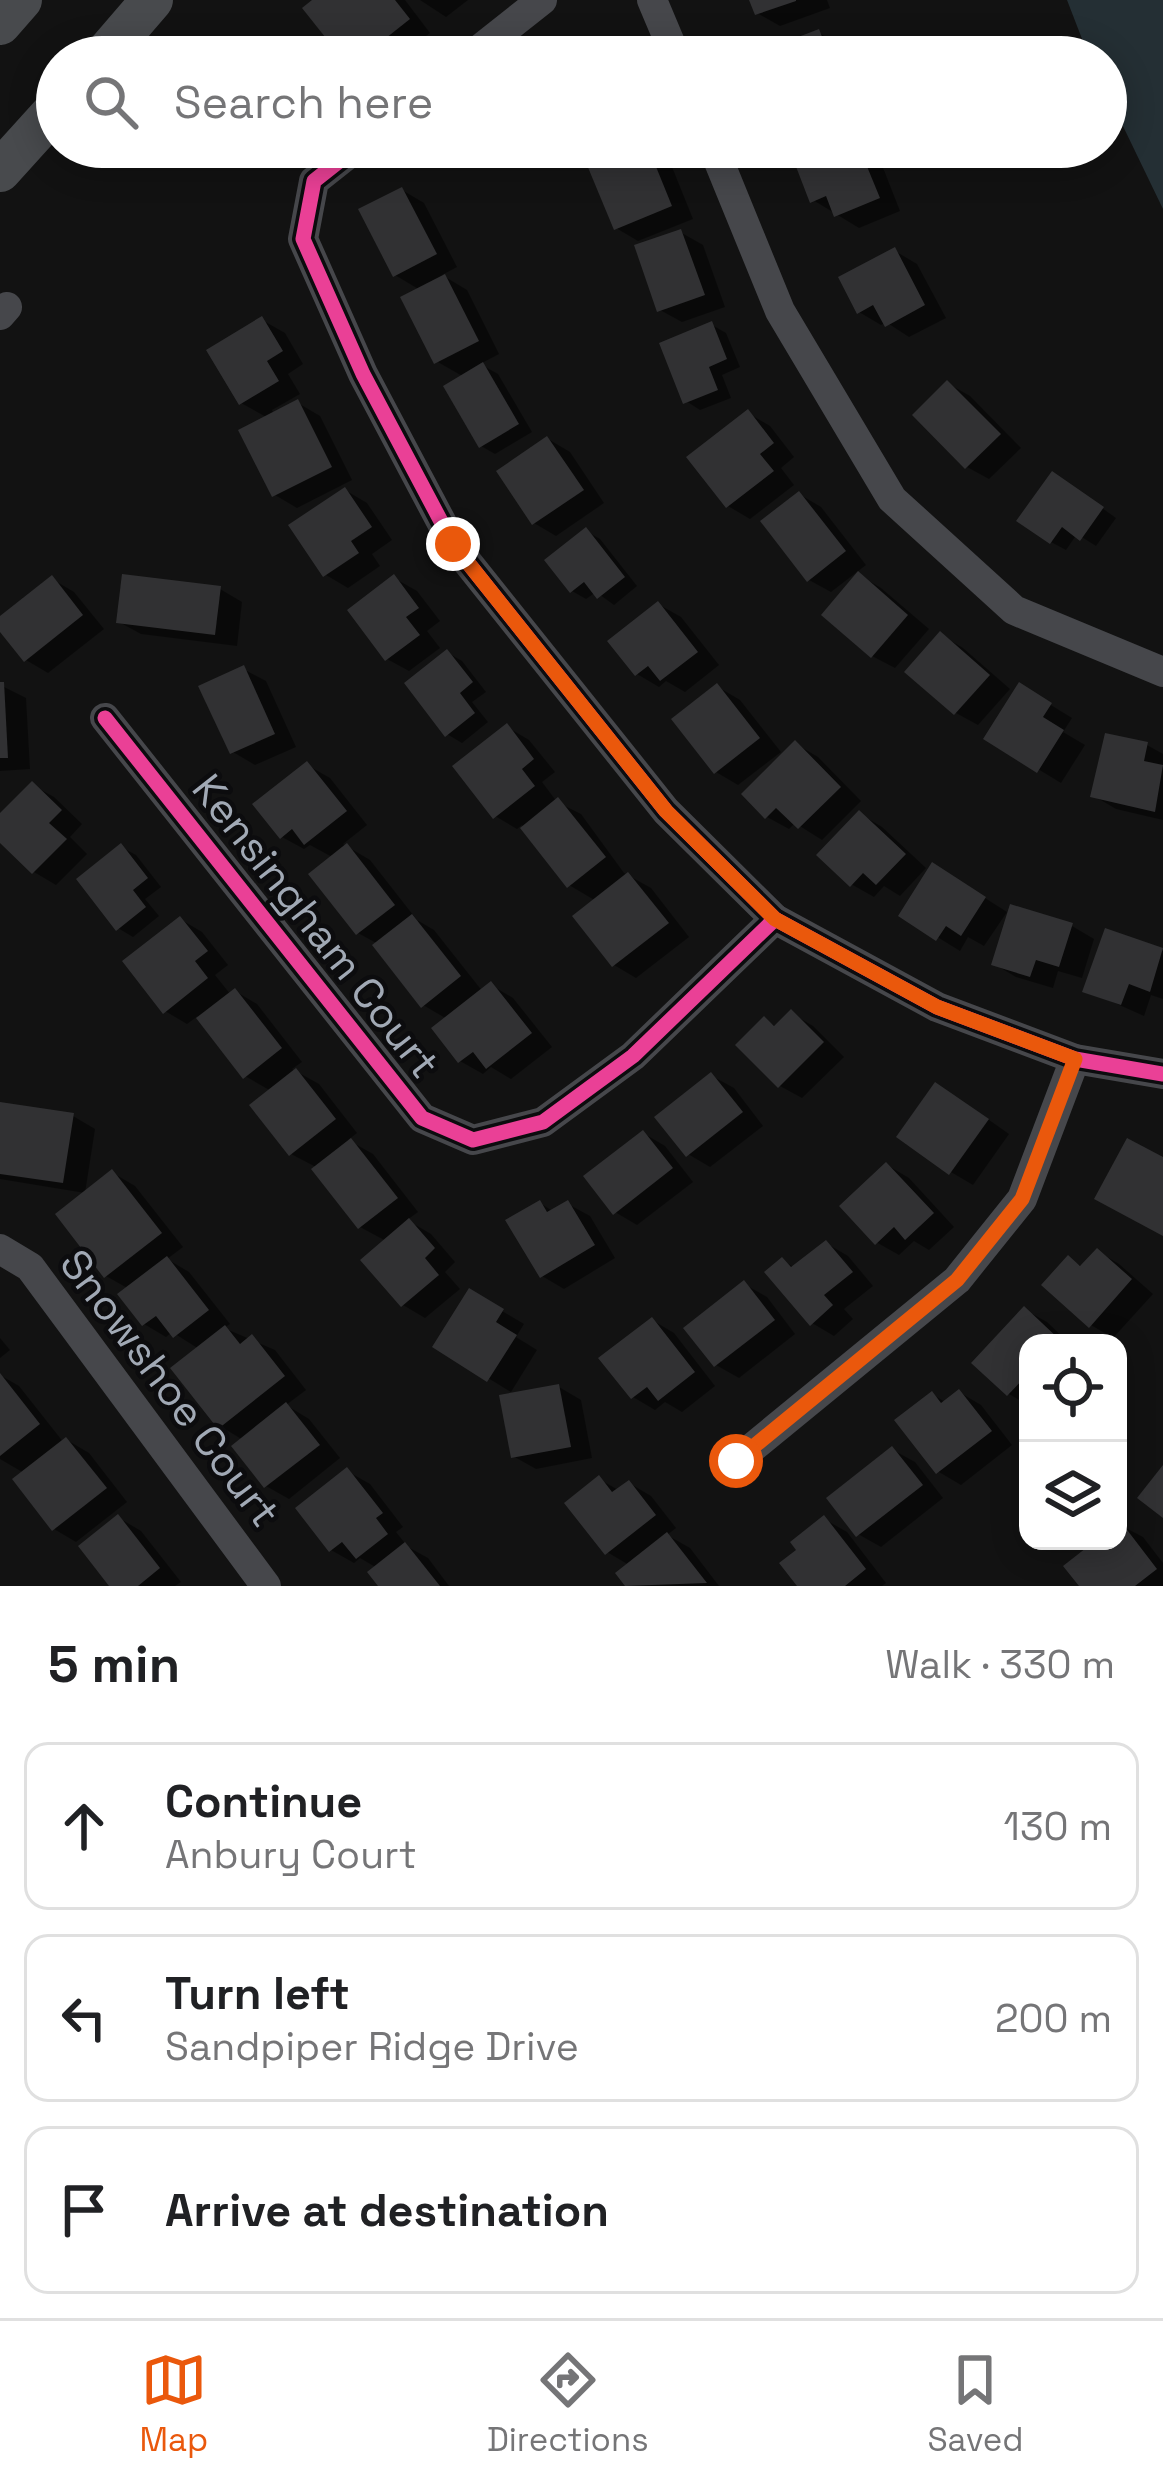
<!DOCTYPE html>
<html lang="en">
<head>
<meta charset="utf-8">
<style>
  body { margin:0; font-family:"Space Grotesk",sans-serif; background:#f6f6f6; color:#202124 }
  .controls { position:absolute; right:36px; bottom:36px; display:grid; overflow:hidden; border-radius:24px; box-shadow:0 6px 30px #0003 }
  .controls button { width:108px; height:108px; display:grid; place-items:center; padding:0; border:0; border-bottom:3px solid #e0e0e0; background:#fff; color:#202124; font:60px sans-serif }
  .stop { position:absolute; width:36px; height:36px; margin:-27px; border:9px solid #ea580c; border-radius:50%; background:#fff }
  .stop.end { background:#ea580c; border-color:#fff; box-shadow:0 3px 12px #0008 }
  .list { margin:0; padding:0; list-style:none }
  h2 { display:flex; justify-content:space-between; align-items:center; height:156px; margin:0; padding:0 48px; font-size:51px }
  h2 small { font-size:39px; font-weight:400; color:#757577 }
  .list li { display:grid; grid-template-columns:78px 1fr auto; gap:36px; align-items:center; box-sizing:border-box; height:168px; margin:0 24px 24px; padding:0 24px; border:3px solid #e0e0e0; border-radius:24px }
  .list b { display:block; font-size:45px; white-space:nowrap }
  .list p { margin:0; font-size:39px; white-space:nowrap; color:#757577 }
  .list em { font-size:39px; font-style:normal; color:#757577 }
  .icon { flex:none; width:66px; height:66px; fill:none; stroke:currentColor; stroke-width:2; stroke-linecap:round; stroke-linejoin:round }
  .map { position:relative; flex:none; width:1163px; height:1586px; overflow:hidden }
  .search { position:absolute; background:#fff; box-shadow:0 6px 30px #0003; left:36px; right:36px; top:36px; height:132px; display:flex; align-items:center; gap:30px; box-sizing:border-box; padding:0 42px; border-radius:66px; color:#757577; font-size:45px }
  .sheet { height:732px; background:#fff }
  nav { display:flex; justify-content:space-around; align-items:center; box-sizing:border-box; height:168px; border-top:3px solid #e0e0e0; background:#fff; font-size:33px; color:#757577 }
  nav a { display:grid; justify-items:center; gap:6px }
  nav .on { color:#ea580c }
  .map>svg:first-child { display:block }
</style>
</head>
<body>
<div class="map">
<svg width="1163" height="1586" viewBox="0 0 1163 1586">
  <rect width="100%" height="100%" fill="#121212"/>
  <!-- water -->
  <path fill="#242f34" d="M1067 0H1163V209L1106 91V57H1089Z"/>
  <!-- shadow -->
  <g fill="#0007">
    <path d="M317 0H405L430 33 399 57H344Z"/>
    <path d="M420 0H468L446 17Z"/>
    <path d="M753 0H827L830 8 780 26 757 13Z"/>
    <path d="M819 33 841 45 845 57H773Z"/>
    <path d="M639 147H650L668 157 693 219 638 241 616 228Z"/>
    <path d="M844 147H864L878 155 900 211 859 228 813 200Z"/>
    <path d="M402 190 424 203 457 267 442 275 467 290 499 354 480 364 498 374 532 432 495 454 481 446 464 377 436 361 420 290 395 275Z"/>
    <path d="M680 232 703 245 725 307 682 322 660 310Z"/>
    <path d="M895 251 917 264 946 318 909 337 886 322 881 325 859 312Z"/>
    <path d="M262 320 285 333 303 364 288 374 300 394 272 410 274 415 298 403 320 416 352 480 297 508 275 495 268 418 241 403Z"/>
    <path d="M712 325 726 333 740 367 722 375 731 398 700 410 686 401Z"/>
    <path d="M947 383 970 396 1021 448 989 479 967 467Z"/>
    <path d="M748 413 770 426 794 457 781 468 794 485 750 519 728 506Z"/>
    <path d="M548 439 570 452 604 503 556 536 534 523Z"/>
    <path d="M1067 483 1116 518 1096 546 1077 534 1066 550 1051 542Z"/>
    <path d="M345 490 367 503 392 540 372 554 380 566 348 588 326 575Z"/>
    <path d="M799 494 821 507 866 565 831 592 809 580Z"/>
    <path d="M586 531 600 539 637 586 614 605 596 592 586 599 572 591Z"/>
    <path d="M859 575 881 588 929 629 895 668 872 656Z"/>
    <path d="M394 578 417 591 440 621 427 631 440 648 409 671 387 659Z"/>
    <path d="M52 579 74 592 104 629 48 673 26 660 0 627V620Z"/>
    <path d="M220 589 242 602 237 646 141 634 119 622Z"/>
    <path d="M658 604 681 617 719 665 685 692 666 681 659 687 637 674Z"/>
    <path d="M941 635 963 648 1010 689 978 725 956 713Z"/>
    <path d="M448 653 462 661 486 692 472 702 488 722 462 743 447 734Z"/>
    <path d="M243 669 266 681 296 747 255 765 233 752Z"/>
    <path d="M0 685 26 698 30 769 0 771Z"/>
    <path d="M1020 686 1072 718 1063 732 1085 745 1061 783 987 738Z"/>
    <path d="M718 687 740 700 781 752 738 785 716 772Z"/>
    <path d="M507 727 529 740 555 772 542 782 557 802 581 814 624 873 651 888 689 937 636 978 614 965 596 901 569 885 522 825 517 829 495 816Z"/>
    <path d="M796 744 818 757 861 801 822 840 795 823 789 829 767 817Z"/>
    <path d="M1147 745 1163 754V820L1116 809 1094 796Z"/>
    <path d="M307 765 330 778 367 825 343 844 370 860 417 920 434 930 483 992 491 985 513 998 552 1047 511 1079 491 1067 483 1074 460 1061 447 1019 423 1005 378 944 358 933 334 858 310 845 304 849 282 837Z"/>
    <path d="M32 785 54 797 82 824 70 837 87 854 56 885 34 872 0 839V818Z"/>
    <path d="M860 814 882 827 926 868 900 896 884 886 874 897 851 884Z"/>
    <path d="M121 847 136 855 161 887 145 899 159 916 133 937 118 928Z"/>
    <path d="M955 879 1007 912 984 946 968 937 960 951 902 915Z"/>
    <path d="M180 919 202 932 228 965 215 975 231 995 235 991 257 1004 302 1062 292 1069 319 1084 357 1133 348 1140 373 1154 418 1212 407 1220 431 1234 455 1262 445 1272 460 1289 425 1318 403 1305 386 1241 360 1227 314 1166 291 1154 271 1091 245 1076 198 1016 187 1024 165 1011Z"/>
    <path d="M1072 926 1094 939 1082 978 1058 971 1053 988 1016 977 994 964Z"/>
    <path d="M1107 931 1163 951V999L1151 995 1144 1016 1086 990Z"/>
    <path d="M791 1013 813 1026 844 1057 802 1098 780 1086 765 1020 777 1027Z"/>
    <path d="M712 1076 734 1088 763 1126 710 1167 688 1154Z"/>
    <path d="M958 1098 1009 1134 973 1185 951 1172Z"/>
    <path d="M0 1105 73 1116 95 1129 85 1193 0 1179Z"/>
    <path d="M643 1133 665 1146 693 1182 637 1225 615 1212Z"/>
    <path d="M887 1165 909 1178 954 1227 929 1250 914 1241 899 1255 876 1242Z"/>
    <path d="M113 1173 135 1186 183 1247 167 1259 189 1272 230 1324 224 1328 275 1350 306 1390 286 1405 309 1419 340 1458 289 1499 266 1486 243 1440 220 1426 199 1349 172 1332 166 1337 144 1324 129 1289 106 1276Z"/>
    <path d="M540 1203 554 1212 568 1204 590 1216 615 1258 564 1289 542 1276Z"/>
    <path d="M826 1243 848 1256 873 1286 844 1309 853 1319 834 1336 812 1323 782 1260 795 1268Z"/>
    <path d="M1097 1251 1119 1264 1153 1294 1113 1338 1091 1325 1069 1259 1083 1267Z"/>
    <path d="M744 1284 767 1297 795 1334 739 1378 716 1365Z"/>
    <path d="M470 1292 524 1324 516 1337 537 1350 511 1392 436 1346Z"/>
    <path d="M1025 1310 1047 1322 1069 1343H1028V1405L1009 1394Z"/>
    <path d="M652 1320 674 1333 715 1386 682 1412 665 1402 655 1410 633 1397Z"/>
    <path d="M0 1338 10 1350 0 1358Z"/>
    <path d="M0 1375 19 1386 64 1443 67 1440 89 1453 127 1502 76 1542 54 1529 24 1473 0 1459Z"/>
    <path d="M559 1387 581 1400 592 1458 536 1469 513 1456Z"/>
    <path d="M959 1392 981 1405 1012 1445 961 1485 939 1472 932 1394 945 1402Z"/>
    <path d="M893 1450 915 1462 943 1498 881 1547 858 1534Z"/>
    <path d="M347 1471 370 1484 403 1527 396 1532 408 1547 428 1558 449 1586H382L377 1568 360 1558 354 1563 331 1550Z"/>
    <path d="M599 1479 620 1491 629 1483 651 1496 676 1528 667 1535 690 1548 719 1586H629L619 1573 629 1565 607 1552Z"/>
    <path d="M119 1518 141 1531 181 1582 175 1586H112Z"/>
    <path d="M824 1519 847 1532 886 1583 882 1586H801Z"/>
    <path d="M1120 1525 1143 1537 1163 1563V1586H1083L1099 1541H1118Z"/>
  </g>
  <!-- building -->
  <g fill="#313133">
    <path d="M312 0H395L410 19 362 57H341L302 8Z"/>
    <path d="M749 0H796V1L755 15Z"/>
    <path d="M819 29 830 57H770L767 49Z"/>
    <path d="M303 40 317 57H281Z"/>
    <path d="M631 147H648L672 206 614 230 587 165Z"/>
    <path d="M836 147H859L880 198 834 217 826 196 810 203 795 164Z"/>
    <path d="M402 187 437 254 393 277 358 209Z"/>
    <path d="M681 229 705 295 657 312 634 245Z"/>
    <path d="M895 247 925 305 885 327 873 305 857 314 838 277Z"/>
    <path d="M445 274 479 341 434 364 400 297Z"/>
    <path d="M262 316 283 351 267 361 279 381 239 405 206 350Z"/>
    <path d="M712 321 727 359 709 367 718 390 683 404 659 343Z"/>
    <path d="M483 362 519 424 479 448 443 386Z"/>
    <path d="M947 380 1001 434 965 469 912 415Z"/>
    <path d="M298 399 332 467 272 497 238 430Z"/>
    <path d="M748 409 774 443 760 454 774 471 726 508 686 457Z"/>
    <path d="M547 436 584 490 532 525 496 471Z"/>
    <path d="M1052 471 1104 507 1080 541 1062 527 1050 544 1016 521Z"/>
    <path d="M345 487 372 527 351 541 359 553 323 577 288 525Z"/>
    <path d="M799 491 846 551 807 582 760 521Z"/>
    <path d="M586 527 625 577 597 599 584 582 570 593 544 560Z"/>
    <path d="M858 571 908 615 871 658 821 615Z"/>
    <path d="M122 574 221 586 215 635 116 623Z"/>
    <path d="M394 574 419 608 406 617 420 635 385 661 347 610Z"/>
    <path d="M52 575 83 615 24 662 0 632V616Z"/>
    <path d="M658 601 698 652 660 681 648 666 635 676 607 641Z"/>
    <path d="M940 631 990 675 954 715 904 672Z"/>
    <path d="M447 649 473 682 460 693 475 713 445 737 404 683Z"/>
    <path d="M244 665 275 734 230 754 198 686Z"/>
    <path d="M0 682H4L8 758H0Z"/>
    <path d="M1019 682 1052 703 1043 717 1064 730 1037 773 983 739Z"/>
    <path d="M717 683 760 738 714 774 671 719Z"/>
    <path d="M507 723 534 759 522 769 535 786 493 819 452 766Z"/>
    <path d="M1105 733 1148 742 1144 761 1163 765 1155 812 1090 797Z"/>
    <path d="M795 740 841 787 798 829 776 808 765 819 741 794Z"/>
    <path d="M307 761 347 811 304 845 292 829 280 839 252 804Z"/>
    <path d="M32 781 62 810 49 823 67 839 32 874 0 843V813Z"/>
    <path d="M558 797 606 857 567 888 520 828Z"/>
    <path d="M859 810 906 854 876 885 863 873 850 887 816 855Z"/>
    <path d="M121 843 148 878 133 890 146 907 116 931 76 879Z"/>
    <path d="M347 843 395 905 356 935 308 874Z"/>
    <path d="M932 862 986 897 961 936 946 926 936 941 898 916Z"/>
    <path d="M628 872 669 923 612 967 572 916Z"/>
    <path d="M1010 904 1073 923 1059 967 1036 960 1030 977 991 965Z"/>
    <path d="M412 914 461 976 421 1008 372 945Z"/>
    <path d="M180 916 208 951 195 961 208 978 163 1014 122 961Z"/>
    <path d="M1105 928 1163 948 1150 992 1129 984 1121 1005 1082 992Z"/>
    <path d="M491 981 532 1033 486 1069 473 1052 458 1063 431 1028Z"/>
    <path d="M235 988 282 1048 243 1079 196 1018Z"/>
    <path d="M791 1009 824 1042 778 1088 735 1045 764 1016 774 1026Z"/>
    <path d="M296 1068 336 1119 289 1156 249 1105Z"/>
    <path d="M711 1072 743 1112 686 1157 654 1117Z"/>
    <path d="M935 1082 989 1119 949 1175 896 1137Z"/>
    <path d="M0 1102 74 1113 63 1183 0 1174Z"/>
    <path d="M643 1130 673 1168 613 1215 583 1176Z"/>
    <path d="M351 1138 398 1198 358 1229 311 1169Z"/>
    <path d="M1127 1138 1163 1157V1236L1094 1199Z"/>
    <path d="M886 1162 934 1213 905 1240 894 1227 875 1245 839 1206Z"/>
    <path d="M112 1169 162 1233 104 1278 55 1214Z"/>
    <path d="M540 1200 547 1212 568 1200 595 1245 540 1278 505 1220Z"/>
    <path d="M409 1218 435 1248 425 1258 439 1275 401 1307 360 1260Z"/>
    <path d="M826 1240 853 1272 824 1295 833 1305 810 1326 764 1272 782 1257 791 1267Z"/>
    <path d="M1097 1248 1132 1279 1089 1328 1041 1285 1068 1255 1080 1266Z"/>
    <path d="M167 1256 209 1310 173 1338 156 1316 142 1326 117 1294Z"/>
    <path d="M744 1280 775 1320 714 1367 683 1328Z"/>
    <path d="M469 1288 504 1309 496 1322 517 1335 487 1382 432 1347Z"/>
    <path d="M1024 1306 1060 1340 1057 1343H1028V1374L1007 1396 971 1363Z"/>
    <path d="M652 1317 695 1372 658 1401 647 1387 631 1399 598 1358Z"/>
    <path d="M225 1325 240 1344 252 1334 285 1376 218 1429 170 1368Z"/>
    <path d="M0 1373 40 1424 0 1456Z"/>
    <path d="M559 1384 571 1447 511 1458 499 1395Z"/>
    <path d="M959 1389 992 1431 936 1474 894 1420 932 1391 941 1403Z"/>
    <path d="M286 1402 320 1445 264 1488 231 1446Z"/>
    <path d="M66 1437 107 1488 52 1531 12 1479Z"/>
    <path d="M892 1446 923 1485 856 1537 826 1498Z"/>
    <path d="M1163 1465V1518L1137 1498Z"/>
    <path d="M347 1467 383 1513 376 1518 388 1534 356 1559 342 1542 329 1552 295 1508Z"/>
    <path d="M599 1475 612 1492 629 1480 656 1515 605 1555 564 1503Z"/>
    <path d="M118 1514 160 1568 138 1586H109L78 1546Z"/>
    <path d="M824 1515 866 1569 845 1586H797L779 1563 796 1550 790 1542Z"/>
    <path d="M1118 1518 1157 1569 1135 1586H1079L1063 1566 1095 1541H1118Z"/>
    <path d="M667 1532 707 1583 625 1586 615 1573Z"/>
    <path d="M405 1542 440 1586H378L367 1572Z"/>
  </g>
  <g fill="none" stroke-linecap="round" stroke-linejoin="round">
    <!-- minor -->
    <g stroke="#46474b" stroke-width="30">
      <path d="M652 0 676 57"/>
      <path d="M470 57 542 0"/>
      <path d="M357 147 314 181 303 239 363 374 453 544 666 811 775 919 937 1007 1075 1059 1163 1074"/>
      <path d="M713 147 780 311 892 499 1014 610 1163 672"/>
      <path d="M0 315 7 307"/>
      <path d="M105 718 422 1118 473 1140 543 1122 633 1056 775 919"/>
      <path d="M0 1249 30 1267 266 1586"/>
      <path d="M736 1461 957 1280 1022 1199 1075 1059"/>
    </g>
    <!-- highway -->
    <g stroke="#484a4d" stroke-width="42">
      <path d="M0 24 21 0"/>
      <path d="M103 57 152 0"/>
      <path d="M0 171 57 108"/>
    </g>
    <!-- cycleway casing -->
    <g stroke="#0c0c0e" stroke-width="22">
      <g id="cycleway">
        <path d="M357 147 314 181 303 239 363 374 453 544 666 811 775 919 937 1007 1075 1059 1163 1074"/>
        <path d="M105 718 422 1118 473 1140 543 1122 633 1056 775 919"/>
      </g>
    </g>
    <!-- cycleway -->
    <use href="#cycleway" stroke="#ea4096" stroke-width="15"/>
  </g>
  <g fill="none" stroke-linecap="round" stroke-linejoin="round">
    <!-- route -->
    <path stroke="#ea580c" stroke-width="15" d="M453 544 666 811 775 919 937 1007 1075 1059 1022 1199 957 1280 736 1461"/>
  </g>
  <g text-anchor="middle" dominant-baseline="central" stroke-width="9" stroke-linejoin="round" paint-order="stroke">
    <!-- street labels -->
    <g font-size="42" fill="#a1a9b5" stroke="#0c0c0e">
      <text transform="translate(316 926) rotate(52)">Kensingham Court</text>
      <text transform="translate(170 1388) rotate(53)">Snowshoe Court</text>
    </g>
  </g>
</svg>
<div class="controls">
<button><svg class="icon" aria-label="locate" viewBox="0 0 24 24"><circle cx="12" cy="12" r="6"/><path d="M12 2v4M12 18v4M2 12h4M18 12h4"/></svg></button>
<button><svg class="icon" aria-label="layers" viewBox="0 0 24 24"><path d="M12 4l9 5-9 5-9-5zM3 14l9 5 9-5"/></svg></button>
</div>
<div class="stop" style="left:736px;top:1461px"></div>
<div class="stop end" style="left:453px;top:544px"></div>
<div class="search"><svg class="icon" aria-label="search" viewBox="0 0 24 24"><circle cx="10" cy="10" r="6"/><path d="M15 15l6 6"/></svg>Search here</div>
</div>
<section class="sheet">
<h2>5 min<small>Walk · 330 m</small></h2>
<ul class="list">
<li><svg class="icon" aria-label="ahead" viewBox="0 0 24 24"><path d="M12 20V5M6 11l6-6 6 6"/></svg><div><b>Continue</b><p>Anbury Court</p></div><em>130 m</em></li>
<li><svg class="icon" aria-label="left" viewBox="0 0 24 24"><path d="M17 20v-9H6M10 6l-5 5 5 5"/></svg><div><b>Turn left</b><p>Sandpiper Ridge Drive</p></div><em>200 m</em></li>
<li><svg class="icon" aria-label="arrive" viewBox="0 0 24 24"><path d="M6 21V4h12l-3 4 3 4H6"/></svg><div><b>Arrive at destination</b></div></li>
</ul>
</section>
<nav>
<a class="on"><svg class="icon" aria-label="map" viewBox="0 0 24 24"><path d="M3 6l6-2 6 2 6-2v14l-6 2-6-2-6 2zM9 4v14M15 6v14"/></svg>Map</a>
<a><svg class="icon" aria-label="directions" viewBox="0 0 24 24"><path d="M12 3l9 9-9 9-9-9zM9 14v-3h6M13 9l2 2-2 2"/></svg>Directions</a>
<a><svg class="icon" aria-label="saved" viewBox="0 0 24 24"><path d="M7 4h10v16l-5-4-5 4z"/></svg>Saved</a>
</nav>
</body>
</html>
